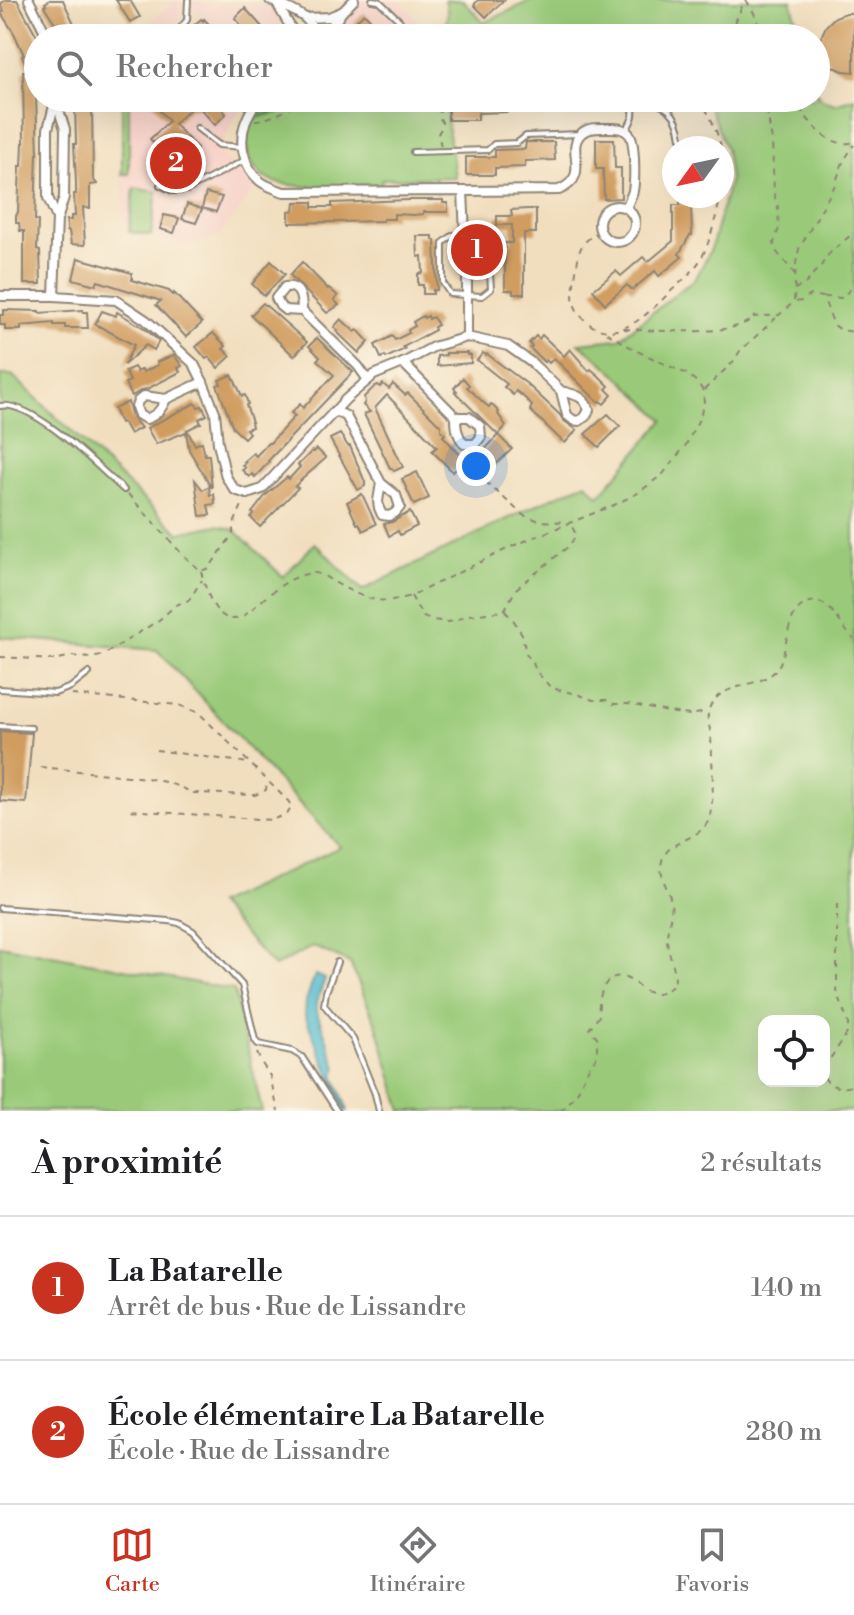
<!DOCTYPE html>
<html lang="fr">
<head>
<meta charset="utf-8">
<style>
  body { margin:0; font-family:"Libre Bodoni",serif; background:#f6f6f6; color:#202124 }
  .controls { position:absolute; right:24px; bottom:24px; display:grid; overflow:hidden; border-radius:16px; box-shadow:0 8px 32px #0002 }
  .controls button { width:72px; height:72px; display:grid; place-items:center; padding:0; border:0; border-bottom:2px solid #e0e0e0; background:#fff; color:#202124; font:40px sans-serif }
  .compass { position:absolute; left:662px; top:136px; width:72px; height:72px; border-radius:50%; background:#fff; box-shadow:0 8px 32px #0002; rotate:237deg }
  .you { position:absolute; left:476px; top:466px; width:28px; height:28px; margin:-20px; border:6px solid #fff; border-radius:50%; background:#1a73e8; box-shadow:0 0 0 12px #1a73e833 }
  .badge { display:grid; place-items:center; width:52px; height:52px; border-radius:50%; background:#c8321e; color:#fff; font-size:26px; font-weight:700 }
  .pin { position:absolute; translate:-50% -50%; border:4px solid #fff; box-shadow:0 2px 8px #0006 }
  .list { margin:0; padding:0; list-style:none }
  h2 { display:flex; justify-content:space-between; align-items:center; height:104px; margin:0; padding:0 32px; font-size:34px }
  h2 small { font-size:26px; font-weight:400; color:#757577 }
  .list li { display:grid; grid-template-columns:52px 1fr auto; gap:24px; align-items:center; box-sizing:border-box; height:144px; padding:0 32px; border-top:2px solid #e0e0e0 }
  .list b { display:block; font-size:30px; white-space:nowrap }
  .list p { margin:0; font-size:26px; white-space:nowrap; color:#757577 }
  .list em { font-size:26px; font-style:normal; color:#757577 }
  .icon { flex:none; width:44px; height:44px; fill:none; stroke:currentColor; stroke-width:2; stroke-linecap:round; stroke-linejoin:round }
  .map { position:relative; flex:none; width:854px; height:1111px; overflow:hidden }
  .search { position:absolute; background:#fff; box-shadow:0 8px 32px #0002; left:24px; right:24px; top:24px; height:88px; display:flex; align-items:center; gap:20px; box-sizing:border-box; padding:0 28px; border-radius:44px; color:#757577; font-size:30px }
  .sheet { height:392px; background:#fff }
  nav { display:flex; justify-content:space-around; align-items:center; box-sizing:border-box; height:112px; border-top:2px solid #e0e0e0; background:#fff; font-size:22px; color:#757577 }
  nav a { display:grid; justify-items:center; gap:4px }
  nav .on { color:#c8321e }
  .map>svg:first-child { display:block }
</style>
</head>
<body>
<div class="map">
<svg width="854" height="1111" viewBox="0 0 854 1111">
  <rect width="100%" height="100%" fill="#fcf5e5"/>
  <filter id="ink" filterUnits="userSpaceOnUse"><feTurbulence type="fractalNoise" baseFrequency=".0125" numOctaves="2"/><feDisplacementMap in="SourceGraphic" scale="16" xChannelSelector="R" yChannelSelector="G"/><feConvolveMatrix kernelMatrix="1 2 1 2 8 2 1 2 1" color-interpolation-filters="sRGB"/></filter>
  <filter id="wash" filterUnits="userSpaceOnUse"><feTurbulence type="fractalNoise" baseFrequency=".006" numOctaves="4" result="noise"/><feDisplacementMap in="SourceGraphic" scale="32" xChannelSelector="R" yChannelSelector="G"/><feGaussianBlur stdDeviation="1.8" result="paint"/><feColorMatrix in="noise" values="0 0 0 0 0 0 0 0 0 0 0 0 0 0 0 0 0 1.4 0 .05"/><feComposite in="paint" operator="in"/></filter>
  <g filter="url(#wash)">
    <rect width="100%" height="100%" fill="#f1debe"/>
    <!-- built -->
    <g fill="#f7d1c8">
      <path d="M175 0H179L181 3V19L170 33 174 38H133Z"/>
      <path d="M191 0 217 5H263L272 10 279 17 286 32V38H178L202 16 195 11Z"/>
      <path d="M361 0H398L417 18 409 38H323Z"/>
      <path d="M122 98H242L240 102 242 104 217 152 256 186 239 211 218 236 187 247 151 235 129 232 123 216Z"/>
    </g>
    <!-- green -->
    <g fill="#9aca79" stroke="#627a52" stroke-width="2" fill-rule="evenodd">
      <path d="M445 0H463L484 23 532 0H791L796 18 792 38H432C446 26 451 19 445 0Z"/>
      <path d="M816 91 821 99 835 104 854 98V1111H402L377 1026 350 963 313 946 274 967 217 904 340 847 157 650 0 637V375H12L179 533 217 525 235 530 283 577 315 543 362 590 365 589 538 504 586 483 599 496 664 420 614 372 579 343 619 339 696 278 711 249 730 179 726 149 706 98H816ZM764 1021H824V1081H764Z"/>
      <path d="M295 98H447V120L455 177 382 179 381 185C351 185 285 193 262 176 255 171 251 162 248 154 245 141 247 130 254 118L279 112Z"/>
      <path d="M122 101 129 102V174H122Z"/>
      <path d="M134 188 157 192 151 235 129 232Z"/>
      <path d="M0 945 234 990 262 1111H0Z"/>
    </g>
    <!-- forest -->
    <path fill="#7bae69" stroke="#536c4a" stroke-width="2" d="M269 98H295L279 112 254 118Z"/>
    <!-- water -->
    <path fill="#53bdd0" stroke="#3f747e" stroke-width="2" d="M315 975 325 979 317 1000 316 1010 337 1068 334 1075 348 1111H345L305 1016 306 1001Z"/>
    <g id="blocks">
      <!-- building -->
      <g fill="#d09c5e">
        <path d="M6 0H17L38 38V95H36L38 154H37L35 220 38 221 37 250 40 251 41 284H24V231H20L19 223H16V216L18 212 20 166H22L23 143H24L23 71H29L22 56 24 55 14 33 1 13 4 11 0 4Z"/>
        <path d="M50 0H63L76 28 64 34 62 30 60 31 44 6 46 5 45 3Z"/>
        <path d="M116 0H130L140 17 130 22Z"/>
        <path d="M478 0H504L486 17 474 5Z"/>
        <path d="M245 8 272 38H252L235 18Z"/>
        <path d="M364 13 381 31 373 38H355L347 30Z"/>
        <path d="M846 13H854V72L843 71 832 66 824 57 820 45 821 37 826 26 835 17Z"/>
        <path d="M201 19 203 21 204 19 222 38H179Z"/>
        <path d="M77 98H88V101H92L93 179 97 184 90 185V209L83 207 85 245 71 244 69 231H67V220H71V216H75L74 194H76V183L74 144H76L75 104H77Z"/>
        <path d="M148 98H215L226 114 215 125 198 106 195 109 192 107 174 124 197 148 178 169 180 171 171 179 154 160 162 152 150 139 169 121Z"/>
        <path d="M478 98H528V105L508 106V112L478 113V120H448V102H478Z"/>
        <path d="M596 139H614L615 168H621V198L604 199 603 169H596Z"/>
        <path d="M526 142H554L555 160 525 161V167L495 168V175H466V157H495V150L525 149Z"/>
        <path d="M206 193 222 197 216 212 202 208Z"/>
        <path d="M680 196H698V205H691L692 235H690L679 254 682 257 659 276 655 271 632 290 627 285 605 304 593 290 616 271 621 276 643 257 648 262 673 241V205H680Z"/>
        <path d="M409 200H443V203H448V212H423V214L414 215 394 214V219H383V221L289 223V211L294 210 295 202H313V207H332V203Z"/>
        <path d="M187 204 202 209 196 223 182 219Z"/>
        <path d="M528 209H536V233H524V294H513V290H505V243H512V225H497V216H512L511 210Z"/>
        <path d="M164 215 179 218 174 233 160 229Z"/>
        <path d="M417 236H433V240H435L437 290H433V294H423V285H418V274L423 273 422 256 418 257Z"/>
        <path d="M78 258 132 273V280L169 291 173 295 174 293 202 323 186 337 156 305 161 301 98 281 96 285 73 279Z"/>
        <path d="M271 261 285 274 264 296 252 284Z"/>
        <path d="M302 262 328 289 329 288 338 296 334 300 339 305 327 313 290 275Z"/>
        <path d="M263 303 307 342 294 356 251 315Z"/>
        <path d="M4 310 39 311V313L83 310V312H87L88 328H65V325H54V323L21 326V330H5V325H0V315H4Z"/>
        <path d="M102 311 116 316 117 312 144 328 159 341 154 350 146 345 124 365 134 345 95 324Z"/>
        <path d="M423 316 424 318 428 316 429 319 433 317 438 325 434 327 435 330 403 347 405 349 386 358 385 356 381 358 375 345 392 336 395 340 409 333 408 330 415 326 413 322Z"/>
        <path d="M341 319 355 332 358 330 369 342 359 353 336 331 338 330 334 327Z"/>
        <path d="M213 333 226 346 223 349 231 356 218 368 209 357 206 359 196 347Z"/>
        <path d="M542 335 564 356 570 349 589 371 591 369 598 375 609 386 606 389 612 395 604 404 600 401 598 402 554 358 549 363 546 360 544 362 530 348 532 346 529 343 536 336 539 339Z"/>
        <path d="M317 338 353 372 268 461 269 462 255 477 252 474 249 477 242 470 245 468 242 465 246 462 244 461 253 453 256 456 268 443H270L295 416 291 413 300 404 303 408 334 375 317 360 320 357 309 346Z"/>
        <path d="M446 353H467V355H471V363L437 366V356L446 355Z"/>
        <path d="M483 353 486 355 487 354 527 384 560 415 563 420 577 430 565 443 558 437 530 410 532 406 526 399 516 391 513 395 504 387 507 384 477 360Z"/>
        <path d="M174 355 182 366 178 368 180 372 147 389 142 390 132 396 125 383 130 381 125 371 134 367 137 372 142 369 143 372 158 365 157 362Z"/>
        <path d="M232 375 242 396 245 395 248 404 246 405 252 422H251L252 427 246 429 249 433 244 438 233 428 217 385 221 384 219 380Z"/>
        <path d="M463 378 469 385 467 387 485 404 489 407 491 404 499 412 498 414 506 426 498 435 455 392 457 391 454 388Z"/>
        <path d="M383 384 389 389 393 384 405 395 408 393 441 426V430L445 434 443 436 465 460 453 472 432 451 437 447 387 395 375 408 403 467 394 471 392 468H390L364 414 370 412 363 405 365 402 364 397 375 386 378 385 380 387Z"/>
        <path d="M128 402 132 417 141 428 130 434 125 425 122 422 120 423 114 409Z"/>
        <path d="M195 403 198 407 202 406 207 415 199 419 201 423 187 430 195 445 202 442 205 455H209L212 488 189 450 186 432 156 444 147 428Z"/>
        <path d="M608 414 620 426 599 447 585 434Z"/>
        <path d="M340 434 348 446H350L365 482V486L358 490 330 439Z"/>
        <path d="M498 435 512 449 485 475 473 463Z"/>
        <path d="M317 449 326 458 299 482 295 486 298 488 260 527 251 518 254 514 252 513 266 495 287 477 289 479 300 467 298 465 312 451 314 452Z"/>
        <path d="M417 472 429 498 414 505 402 479Z"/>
        <path d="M195 480 203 490 209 486 210 495 214 494 215 504 208 505 210 515 200 516Z"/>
        <path d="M362 494 376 524 363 531 359 523 357 524 347 502Z"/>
        <path d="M410 512 417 526 400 535 398 531 389 536 384 524 392 522Z"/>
        <path d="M0 731 32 733 26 803 0 801Z"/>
      </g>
    </g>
  </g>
  <g filter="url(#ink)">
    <use href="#blocks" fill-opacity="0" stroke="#8e8474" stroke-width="2"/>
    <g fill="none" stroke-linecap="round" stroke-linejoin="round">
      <!-- service casing -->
      <g stroke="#8e8474" stroke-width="8">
        <g id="service">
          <path d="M372 0 379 1 400 21 399 34 395 38"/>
          <path d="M173 37 187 20 188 0"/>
          <path d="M197 128 219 145 242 147"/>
          <path d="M626 131C628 127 632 121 633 116 634 107 631 105 641 99 666 104 678 112 681 138"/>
          <path d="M413 152 488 150 494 144 517 143 526 136 580 134"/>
          <path d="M160 185 173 191 187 190 245 160"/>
          <path d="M453 235H480L488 241 491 289 482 296 450 294 443 283V243Z"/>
          <path d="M0 406C33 400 99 468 124 490"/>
          <path d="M0 689 55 693 71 687 89 673"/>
          <path d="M0 726 31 728"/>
          <path d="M0 908 169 921 179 923 193 931 242 985 255 1040 258 1044 292 1051 302 1057 337 1111"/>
          <path d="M337 962 326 992 324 1005 353 1039 375 1094 379 1111"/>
        </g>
      </g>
      <!-- minor casing -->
      <g stroke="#8e8474" stroke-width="12">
        <g id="minor">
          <path d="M29 0 48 38"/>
          <path d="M270 0C289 10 313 14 315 38"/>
          <path d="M277 4 291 28 292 38"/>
          <path d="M306 18 329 17 341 12"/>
          <path d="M317 38 335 22 342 12 354 0"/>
          <path d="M259 98C254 105 249 113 246 121 238 142 243 166 260 181 266 186 276 189 284 192L463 191 467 279V337"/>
          <path d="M56 101 65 129 64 197 58 217"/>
          <path d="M463 191 559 190C594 175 562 148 583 132 590 127 599 128 607 128 615 128 624 127 630 135 635 143 635 180 633 191 631 197 628 203 626 208"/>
          <circle cx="617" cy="224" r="18"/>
          <path d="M0 296H54L116 300 146 320 194 364 203 382 215 412 218 443 226 477 235 490 247 494 262 489 346 399 374 375 403 363 433 347 467 337 508 346 532 363 561 391 567 415 573 420 579 421 585 417 589 410C583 395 576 395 561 391"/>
          <path d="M54 296 57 218 48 198V129L56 98"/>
          <path d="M302 311C302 298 300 285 285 287L276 298 280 306 285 310 302 311 358 366 368 380"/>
          <path d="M403 363 456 417H469L480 426 481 437 475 444H464C457 435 456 428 456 417"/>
          <path d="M166 399C161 410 157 415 146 419L139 415 136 407 138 401 144 396 166 399 203 382"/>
          <path d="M335 411 346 416 381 483 396 495 400 507 395 513 389 516 382 515 379 508 378 501 381 483"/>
        </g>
      </g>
      <!-- path -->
      <g stroke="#8e8474" stroke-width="2" stroke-dasharray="6 6" stroke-linecap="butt">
        <path d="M746 0 754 13 763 38"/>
        <path d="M341 30 349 38"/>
        <path d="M730 34 744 2"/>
        <path d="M379 38 381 36 382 38"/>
        <path d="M714 38 717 33 724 31 742 38"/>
        <path d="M699 98C717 125 729 159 722 192"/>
        <path d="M765 98 772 141 774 194 778 207 779 228 774 243 775 250 795 274"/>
        <path d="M793 98C806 118 827 150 854 142"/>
        <path d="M675 105 680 99 687 98"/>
        <path d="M255 120C275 119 290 107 307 98"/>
        <path d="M441 146 438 134 443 125 439 116 442 98"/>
        <path d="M600 231C578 244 580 248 576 271 573 293 568 305 587 322 616 347 649 313 670 292 679 284 689 275 696 266 709 251 716 215 721 196"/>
        <path d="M794 289C812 284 808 275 820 268 830 248 840 246 854 232"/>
        <path d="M824 297 841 298 854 286"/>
        <path d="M794 301 796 263 799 249 834 187 843 162 854 145"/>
        <path d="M624 329C651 330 737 338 753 317L779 315 794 302 802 301 810 295 823 297 834 325 841 330 854 332"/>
        <path d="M704 390 733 362 740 351 778 316"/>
        <path d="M468 453 469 467 523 515 540 521 565 522"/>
        <path d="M128 494 182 554 201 571 209 568 233 534V526L243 503"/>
        <path d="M201 571C206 590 216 630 244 616 263 600 286 576 312 573 320 572 327 578 334 582 363 598 378 606 411 596L515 545 614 505 638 493 663 474 686 445 700 417 704 402 703 391 698 383 689 375 637 351 602 330"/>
        <path d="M411 596 423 617 432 620 449 622 470 615 504 611 516 589 570 545 576 535 571 524"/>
        <path d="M505 611 514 621 522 634 526 654 533 663 536 671 551 688 577 694 593 700H606L614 704H628L668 712 690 715 701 713 707 716"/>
        <path d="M0 657 54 660 72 656 89 658 102 656 159 620 176 605 189 600 202 580"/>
        <path d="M72 695 179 705 199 713 289 802 291 808 288 813 272 820 129 810"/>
        <path d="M156 750 249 763"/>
        <path d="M40 767 147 778 169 783 194 793 255 795 266 790 267 781"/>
        <path d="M257 1053 261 1062 270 1076 278 1111"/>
        <path d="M824 1068 848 1032V1023L837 991V904"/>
        <path d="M824 1077C831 1089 842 1088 854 1086"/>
        <path d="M561 1111 576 1095 588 1069 597 1056V1037L589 1029 599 1016C597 1000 604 967 628 979 638 984 644 994 657 994 663 993 669 989 674 985 678 969 667 955 667 938 667 926 673 914 671 902 669 888 658 877 662 861 667 840 697 841 707 823 716 807 712 758 711 738 711 730 707 722 708 714 713 681 759 690 776 670 791 651 782 610 810 602 831 597 841 629 854 639"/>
      </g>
      <!-- service -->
      <use href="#service" stroke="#fff" stroke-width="4"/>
      <!-- minor -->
      <use href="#minor" stroke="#fff" stroke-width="8"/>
    </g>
  </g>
</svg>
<div class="controls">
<button><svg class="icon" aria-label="locate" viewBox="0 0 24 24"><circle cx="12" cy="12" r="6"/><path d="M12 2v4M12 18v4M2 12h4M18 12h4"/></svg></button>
</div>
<svg class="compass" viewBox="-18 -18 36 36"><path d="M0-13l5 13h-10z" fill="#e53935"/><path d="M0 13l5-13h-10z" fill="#757577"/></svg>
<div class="you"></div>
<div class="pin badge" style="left:477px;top:250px">1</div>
<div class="pin badge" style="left:176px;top:163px">2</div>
<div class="search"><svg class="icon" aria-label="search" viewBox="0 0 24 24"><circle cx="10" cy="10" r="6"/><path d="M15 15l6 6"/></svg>Rechercher</div>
</div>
<section class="sheet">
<h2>À proximité<small>2 résultats</small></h2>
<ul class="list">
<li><span class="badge">1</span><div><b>La Batarelle</b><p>Arrêt de bus · Rue de Lissandre</p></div><em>140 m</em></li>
<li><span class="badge">2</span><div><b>École élémentaire La Batarelle</b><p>École · Rue de Lissandre</p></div><em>280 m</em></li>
</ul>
</section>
<nav>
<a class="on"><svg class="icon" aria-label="map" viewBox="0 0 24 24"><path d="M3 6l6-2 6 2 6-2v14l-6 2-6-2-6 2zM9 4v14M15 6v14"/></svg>Carte</a>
<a><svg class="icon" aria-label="directions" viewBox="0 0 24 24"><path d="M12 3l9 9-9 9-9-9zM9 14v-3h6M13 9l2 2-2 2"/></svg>Itinéraire</a>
<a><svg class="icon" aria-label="saved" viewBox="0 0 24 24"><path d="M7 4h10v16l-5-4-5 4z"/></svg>Favoris</a>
</nav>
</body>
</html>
